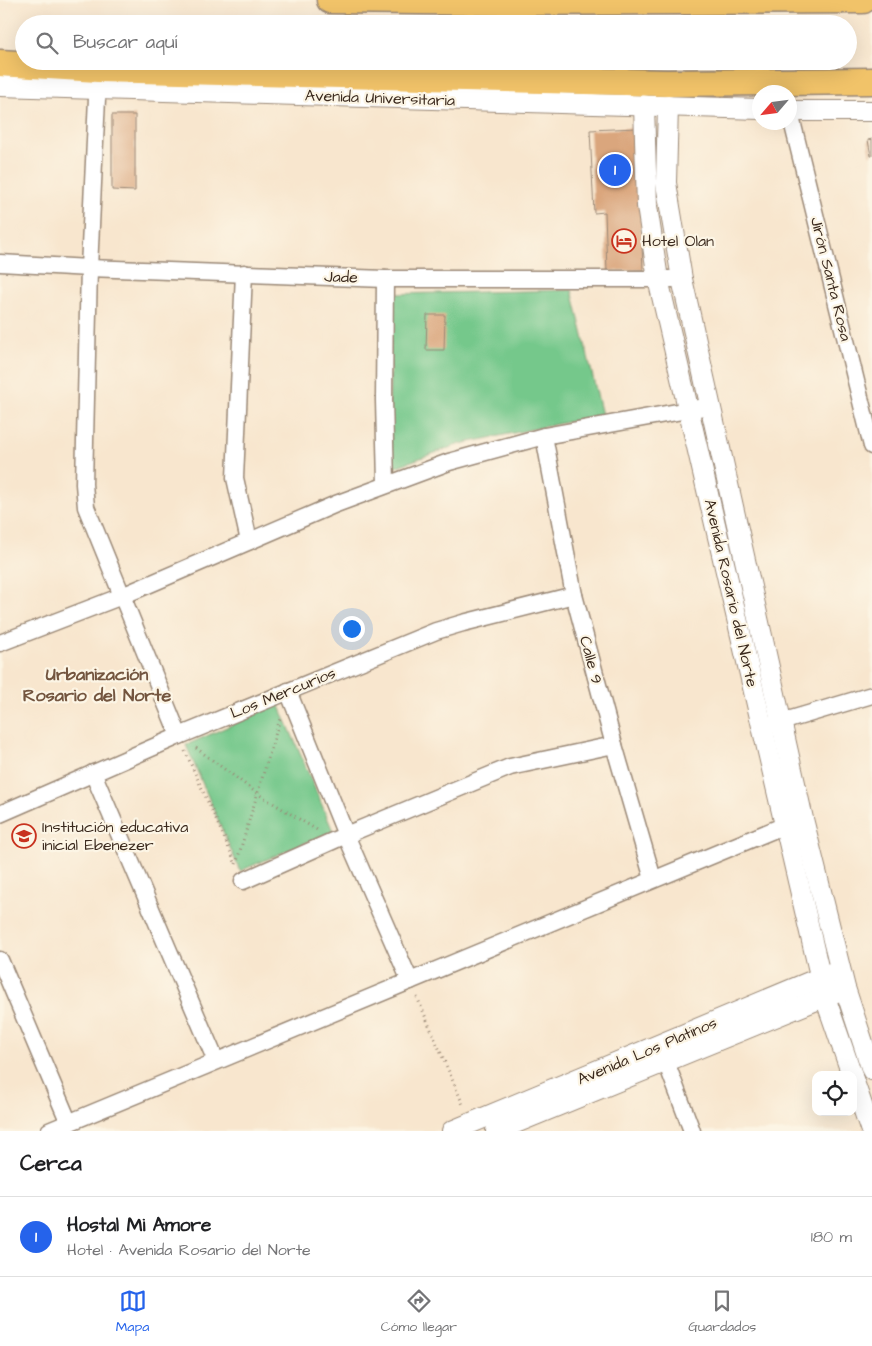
<!DOCTYPE html>
<html lang="es">
<head>
<meta charset="utf-8">
<style>
  body { margin:0; font-family:"Architects Daughter",sans-serif; background:#f6f6f6; color:#202124 }
  .controls { position:absolute; right:15px; bottom:15px; display:grid; overflow:hidden; border-radius:10px; box-shadow:0 5px 20px #0002 }
  .controls button { width:45px; height:45px; display:grid; place-items:center; padding:0; border:0; border-bottom:1px solid #e0e0e0; background:#fff; color:#202124; font:25px sans-serif }
  .compass { position:absolute; left:752px; top:85px; width:45px; height:45px; border-radius:50%; background:#fff; box-shadow:0 5px 20px #0002; rotate:242deg }
  .you { position:absolute; left:351px; top:628px; width:18px; height:18px; margin:-12px; border:4px solid #fff; border-radius:50%; background:#1a73e8; box-shadow:0 0 0 8px #1a73e833 }
  .badge { display:grid; place-items:center; width:32px; height:32px; border-radius:50%; background:#2563eb; color:#fff; font-size:16px; font-weight:700 }
  .pin { position:absolute; translate:-50% -50%; border:2px solid #fff; box-shadow:0 1px 5px #0006 }
  .list { margin:0; padding:0; list-style:none }
  h2 { display:flex; justify-content:space-between; align-items:center; height:65px; margin:0; padding:0 20px; font-size:21px }
  h2 small { font-size:16px; font-weight:400; color:#757577 }
  .list li { display:grid; grid-template-columns:32px 1fr auto; gap:15px; align-items:center; box-sizing:border-box; height:80px; padding:0 20px; border-top:1px solid #e0e0e0 }
  .list b { display:block; font-size:19px; white-space:nowrap }
  .list p { margin:0; font-size:16px; white-space:nowrap; color:#757577 }
  .list em { font-size:16px; font-style:normal; color:#757577 }
  .icon { flex:none; width:28px; height:28px; fill:none; stroke:currentColor; stroke-width:2; stroke-linecap:round; stroke-linejoin:round }
  .map { position:relative; flex:none; width:872px; height:1131px; overflow:hidden }
  .search { position:absolute; background:#fff; box-shadow:0 5px 20px #0002; left:15px; right:15px; top:15px; height:55px; display:flex; align-items:center; gap:12px; box-sizing:border-box; padding:0 18px; border-radius:28px; color:#757577; font-size:19px }
  .sheet { height:145px; background:#fff }
  nav { display:flex; justify-content:space-around; align-items:center; box-sizing:border-box; height:70px; border-top:1px solid #e0e0e0; background:#fff; font-size:14px; color:#757577 }
  nav a { display:grid; justify-items:center; gap:2px }
  nav .on { color:#2563eb }
  .map>svg:first-child { display:block }
</style>
</head>
<body>
<div class="map">
<svg width="872" height="1131" viewBox="0 0 872 1131">
  <rect width="100%" height="100%" fill="#fcf5e5"/>
  <filter id="ink" filterUnits="userSpaceOnUse"><feTurbulence type="fractalNoise" baseFrequency=".02" numOctaves="2"/><feDisplacementMap in="SourceGraphic" scale="10" xChannelSelector="R" yChannelSelector="G"/><feConvolveMatrix kernelMatrix="1 2 1 2 8 2 1 2 1" color-interpolation-filters="sRGB"/></filter>
  <filter id="wash" filterUnits="userSpaceOnUse"><feTurbulence type="fractalNoise" baseFrequency=".0096" numOctaves="4" result="noise"/><feDisplacementMap in="SourceGraphic" scale="20" xChannelSelector="R" yChannelSelector="G"/><feGaussianBlur stdDeviation="1.12" result="paint"/><feColorMatrix in="noise" values="0 0 0 0 0 0 0 0 0 0 0 0 0 0 0 0 0 1.4 0 .05"/><feComposite in="paint" operator="in"/></filter>
  <g filter="url(#wash)">
    <rect width="100%" height="100%" fill="#f8e6ce"/>
    <!-- green -->
    <g fill="#75c88b" stroke="#587954">
      <path d="M572 290 602 415 460 444 392 468 389 415 392 294Z"/>
      <path d="M279 704 333 831 240 871 186 745Z"/>
    </g>
    <g id="blocks">
      <!-- building -->
      <g fill="#daa67d">
        <path d="M112 115H135V191L112 190Z"/>
        <path d="M637 128 643 270 607 271 605 212 594 213 590 130Z"/>
        <path d="M872 139V156H871L868 140Z"/>
        <path d="M427 315H445L444 350H426Z"/>
      </g>
    </g>
  </g>
  <g filter="url(#ink)">
    <use href="#blocks" fill-opacity="0" stroke="#9a8876" stroke-width="1"/>
    <g fill="none" stroke-linecap="round" stroke-linejoin="round">
      <!-- minor casing -->
      <g stroke="#9a8876" stroke-width="19">
        <g id="minor">
          <path d="M98 77 89 268 84 484 86 507 179 736"/>
          <path d="M790 113 872 446"/>
          <path d="M0 263 89 268 385 279H682"/>
          <path d="M244 273 235 478 249 541"/>
          <path d="M385 279 384 400 386 484"/>
          <path d="M544 436 574 595 614 745 653 879"/>
          <path d="M0 643 122 596 336 504 449 462 544 436 710 406"/>
          <path d="M288 691 346 835 410 981"/>
          <path d="M771 725 872 695"/>
          <path d="M93 773 216 1061"/>
          <path d="M0 814 179 736 436 631 463 623 574 595"/>
          <path d="M243 881 346 835 510 767 614 745"/>
          <path d="M0 960 69 1123"/>
          <path d="M662 1051 692 1131"/>
          <path d="M49 1131 795 821"/>
        </g>
      </g>
      <!-- tertiary casing -->
      <g stroke="#9a8876" stroke-width="22">
        <g id="tertiary">
          <path d="M0 86 760 109"/>
          <path d="M644 105 647 206 658 279 825 997 852 1075"/>
          <path d="M668 106 666 183 682 279 803 819 845 988 872 1070"/>
          <path d="M790 111H872"/>
          <path d="M853 1079 871 1131"/>
          <path d="M452 1131 831 973"/>
          <path d="M496 1131 836 992"/>
        </g>
      </g>
      <!-- primary casing -->
      <g stroke="#9a8876" stroke-width="29">
        <g id="primary">
          <path d="M330 0 508 2 863 0"/>
          <path d="M0 63 98 69 667 83 872 81"/>
        </g>
      </g>
      <!-- path -->
      <g stroke="#9a8876" stroke-width="3" stroke-dasharray="1 4" stroke-linecap="butt">
        <path d="M196 748 258 794 317 830"/>
        <path d="M185 751 236 864"/>
        <path d="M236 864 280 719"/>
        <path d="M417 997 464 1107"/>
      </g>
      <!-- minor -->
      <use href="#minor" stroke="#fff" stroke-width="16"/>
      <!-- tertiary -->
      <use href="#tertiary" stroke="#fff" stroke-width="20"/>
      <!-- primary -->
      <use href="#primary" stroke="#f1c369" stroke-width="26"/>
    </g>
  </g>
  <!-- icons -->
  <defs>
    <g id="hotel-ring" transform="scale(1.25)"><circle r="9.5" fill="#fcf5e5" stroke="#c8321e" stroke-width="1.5"/><path d="M-6-4.5h1.5V1H6V5H4.5V3h-9V5H-6ZM-4 0a1.8 1.8 0 1 1 3.6 0ZM.5 0V-2.5h3Q6-2.5 6 0Z" fill="#c8321e"/></g>
    <g id="school-ring" transform="scale(1.25)"><circle r="9.5" fill="#fcf5e5" stroke="#c8321e" stroke-width="1.5"/><path d="M0-5L7-2L0 1L-7-2ZM-4 1L0 2.5L4 1V4Q0 6-4 4Z" fill="#c8321e"/></g>
  </defs>
  <g fill-rule="evenodd">
    <use href="#hotel-ring" x="624" y="241"/>
    <use href="#school-ring" x="24" y="836"/>
  </g>
  <g text-anchor="middle" dominant-baseline="central" stroke-width="4.5" stroke-linejoin="round" paint-order="stroke">
    <!-- street labels -->
    <g font-size="16" fill="#3b2a1e" stroke="#fcf5e5">
      <text transform="translate(380 98) rotate(2)">Avenida Universitaria</text>
      <text transform="translate(341 277) rotate(2)">Jade</text>
      <text transform="translate(831 279) rotate(76)">Jirón Santa Rosa</text>
      <text transform="translate(731 593) rotate(77)">Avenida Rosario del Norte</text>
      <text transform="translate(591 660) rotate(75)">Calle 9</text>
      <text transform="translate(283 693) rotate(-22)">Los Mercurios</text>
      <text transform="translate(647 1051) rotate(-23)">Avenida Los Platinos</text>
    </g>
    <!-- poi labels -->
    <g font-size="16" fill="#3b2a1e" stroke="#fcf5e5" text-anchor="start">
      <text x="642" y="241">Hotel Olan</text>
      <text x="42" y="827">Institución educativa<tspan x="42" dy="18">inicial Ebenezer</tspan></text>
    </g>
    <!-- neighbourhood labels -->
    <g font-size="18" font-weight="bold" fill="#73553f" stroke="#fcf5e5">
      <text x="97" y="674">Urbanización<tspan x="97" dy="21">Rosario del Norte</tspan></text>
    </g>
  </g>
</svg>
<div class="controls">
<button><svg class="icon" aria-label="locate" viewBox="0 0 24 24"><circle cx="12" cy="12" r="6"/><path d="M12 2v4M12 18v4M2 12h4M18 12h4"/></svg></button>
</div>
<svg class="compass" viewBox="-18 -18 36 36"><path d="M0-13l5 13h-10z" fill="#e53935"/><path d="M0 13l5-13h-10z" fill="#757577"/></svg>
<div class="you"></div>
<div class="pin badge" style="left:615px;top:170px">1</div>
<div class="search"><svg class="icon" aria-label="search" viewBox="0 0 24 24"><circle cx="10" cy="10" r="6"/><path d="M15 15l6 6"/></svg>Buscar aquí</div>
</div>
<section class="sheet">
<h2>Cerca<small></small></h2>
<ul class="list">
<li><span class="badge">1</span><div><b>Hostal Mi Amore</b><p>Hotel · Avenida Rosario del Norte</p></div><em>180 m</em></li>
</ul>
</section>
<nav>
<a class="on"><svg class="icon" aria-label="map" viewBox="0 0 24 24"><path d="M3 6l6-2 6 2 6-2v14l-6 2-6-2-6 2zM9 4v14M15 6v14"/></svg>Mapa</a>
<a><svg class="icon" aria-label="directions" viewBox="0 0 24 24"><path d="M12 3l9 9-9 9-9-9zM9 14v-3h6M13 9l2 2-2 2"/></svg>Cómo llegar</a>
<a><svg class="icon" aria-label="saved" viewBox="0 0 24 24"><path d="M7 4h10v16l-5-4-5 4z"/></svg>Guardados</a>
</nav>
</body>
</html>
